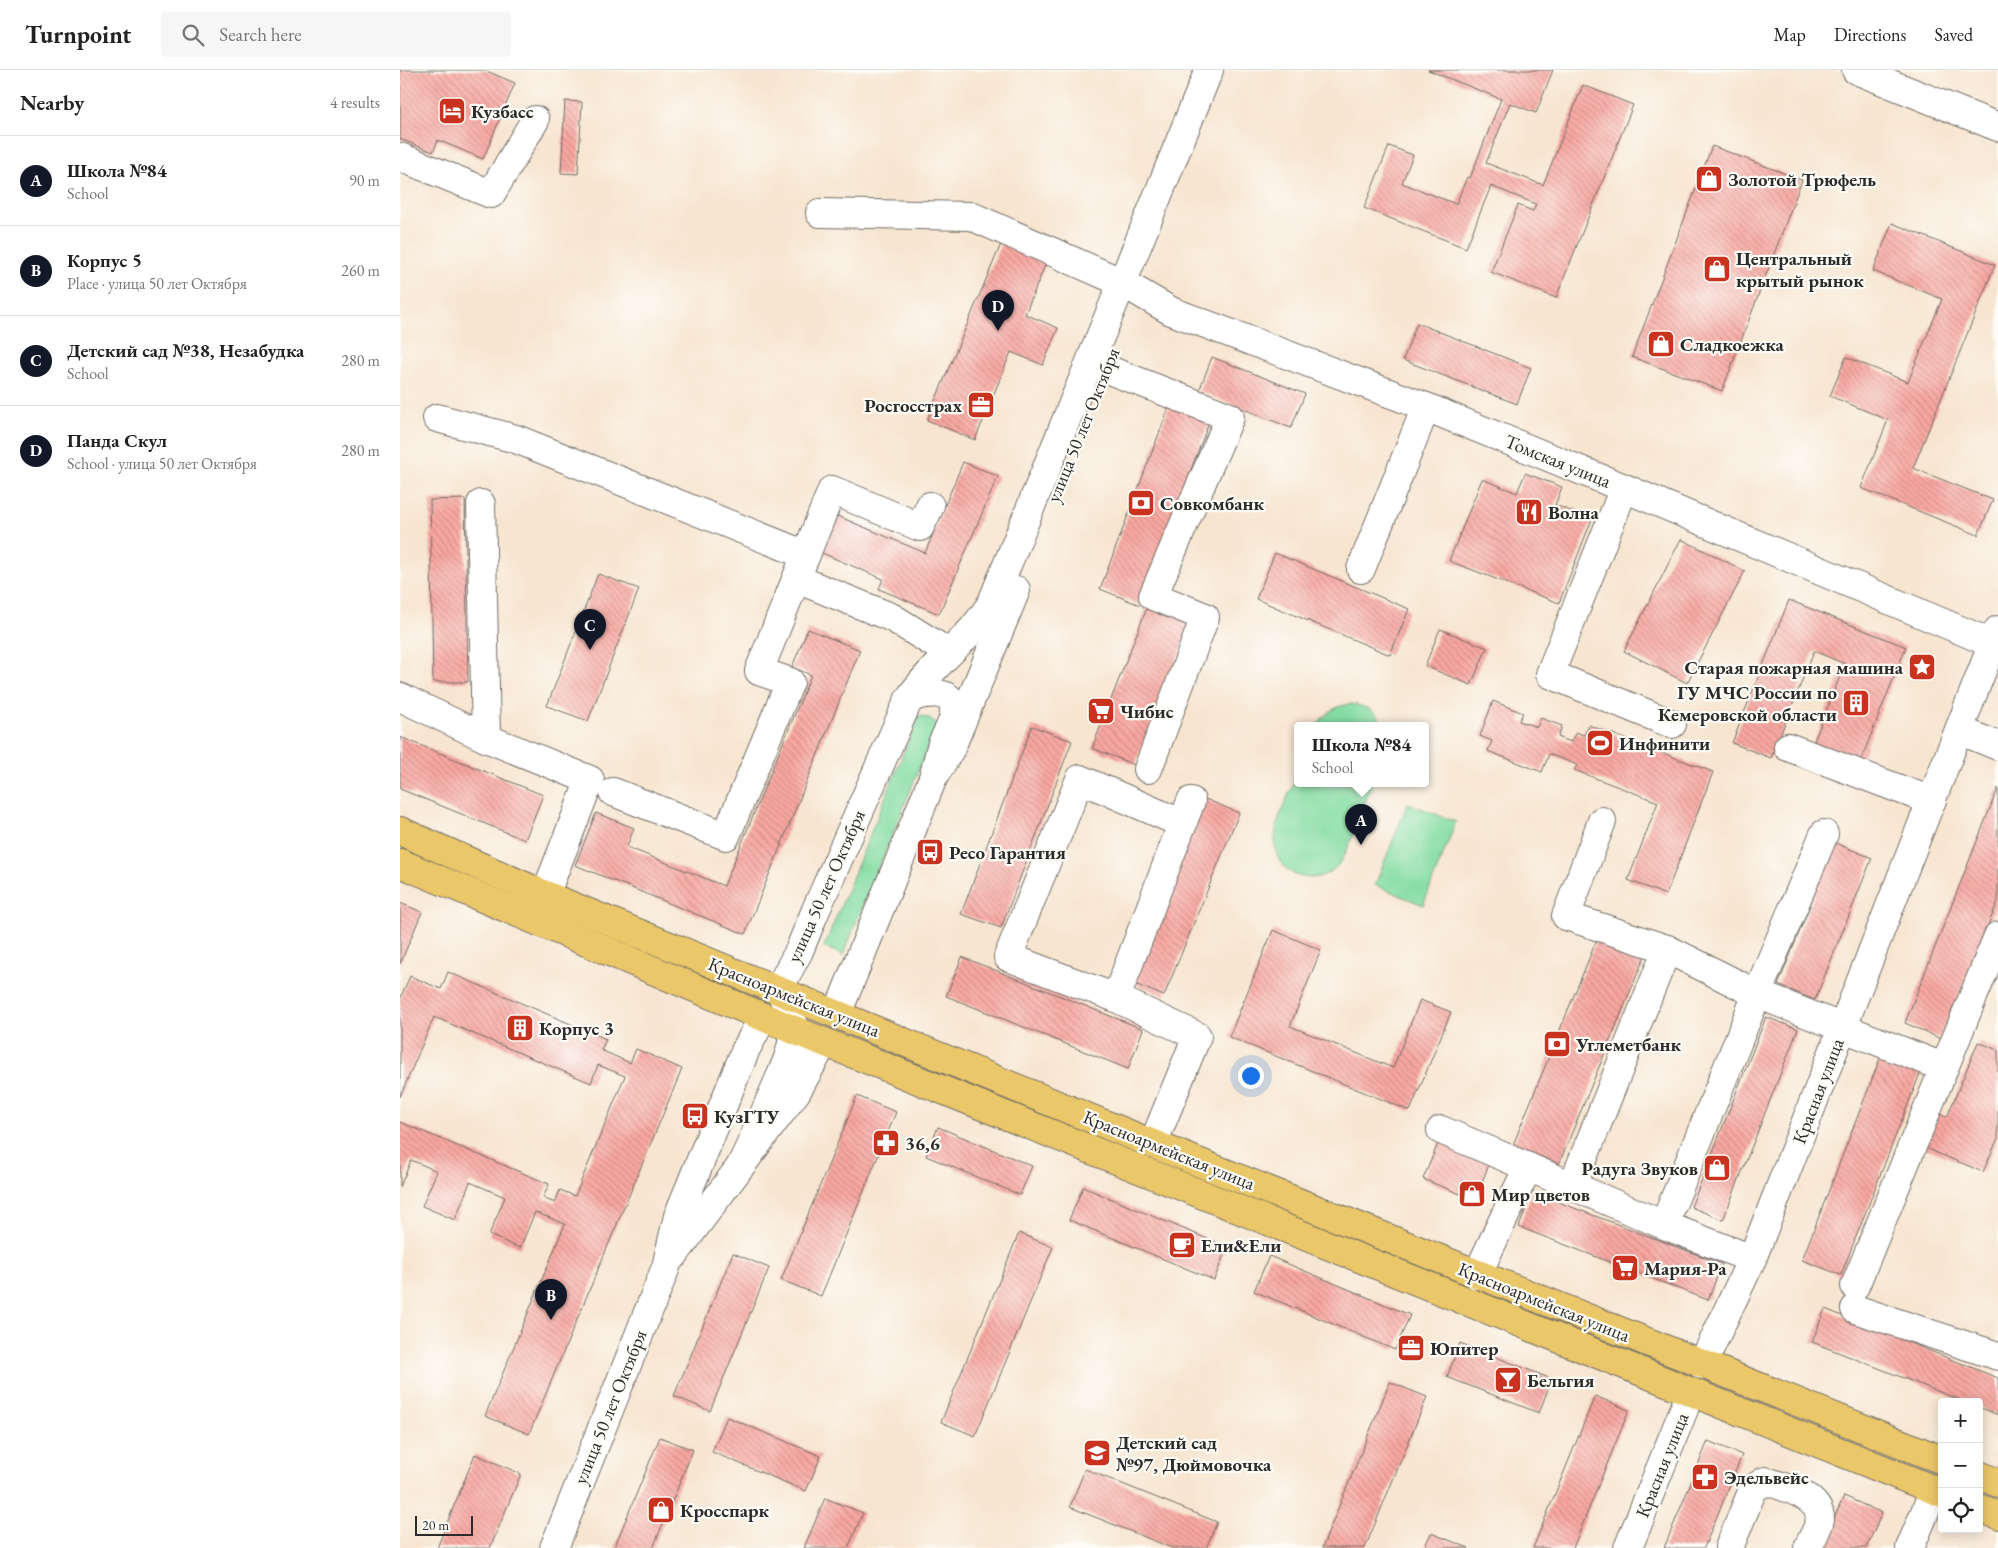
<!DOCTYPE html>
<html lang="en">
<head>
<meta charset="utf-8">
<style>
  body { margin:0; font-family:"EB Garamond",serif; background:#f6f6f6; color:#222 }
  .controls { position:absolute; right:15px; bottom:15px; display:grid; overflow:hidden; border-radius:5px; box-shadow:0 2px 12px #0003 }
  .controls button { width:45px; height:45px; display:grid; place-items:center; padding:0; border:0; border-bottom:1px solid #e0e0e0; background:#fff; color:#222; font:25px sans-serif }
  .scale { position:absolute; left:15px; bottom:12px; width:58px; box-sizing:border-box; padding-left:5px; border:2px solid #2b2b2b; border-top:0; font-size:14px; line-height:18px; white-space:nowrap; color:#2b2b2b; -webkit-text-stroke:4px #fdfcf7; paint-order:stroke }
  .you { position:absolute; left:850px; top:1005px; width:18px; height:18px; margin:-12px; border:4px solid #fff; border-radius:50%; background:#1a73e8; box-shadow:0 0 0 8px #1a73e833 }
  .badge { display:grid; place-items:center; width:32px; height:32px; border-radius:50%; background:#111827; color:#fff; font-size:16px; font-weight:700 }
  .pin { position:absolute; translate:-50% -41px; filter:drop-shadow(0 1px 2px #0008) }
  .pin::after { content:''; position:absolute; top:26px; width:18px; height:15px; background:inherit; clip-path:polygon(0 0,100% 0,50% 100%) }
  .popup { position:absolute; left:894px; top:652px; width:135px; height:65px; box-sizing:border-box; display:grid; place-content:center; border-radius:5px; background:#fff; filter:drop-shadow(0 1px 4px #0005); font-size:16px; white-space:nowrap; color:#767676 }
  .popup b { font-size:19px; color:#222 }
  .popup::after { content:''; position:absolute; left:50%; top:100%; margin-left:-10px; border:10px solid transparent; border-top-color:#fff }
  .list { margin:0; padding:0; list-style:none }
  h2 { display:flex; justify-content:space-between; align-items:center; height:65px; margin:0; padding:0 20px; font-size:21px }
  h2 small { font-size:16px; font-weight:400; color:#767676 }
  .list li { display:grid; grid-template-columns:32px 1fr auto; gap:15px; align-items:center; box-sizing:border-box; height:90px; padding:0 20px; border-top:1px solid #e0e0e0 }
  .list b { display:block; font-size:19px; white-space:nowrap }
  .list p { margin:0; font-size:16px; white-space:nowrap; color:#767676 }
  .list em { font-size:16px; font-style:normal; color:#767676 }
  .icon { flex:none; width:28px; height:28px; fill:none; stroke:currentColor; stroke-width:2; stroke-linecap:round; stroke-linejoin:round }
  .map { position:relative; flex:none; width:1598px; height:1478px; overflow:hidden }
  header { display:flex; align-items:center; gap:30px; box-sizing:border-box; height:70px; padding:0 25px; background:#fff; border-bottom:1px solid #e0e0e0 }
  header strong { font-size:24px }
  nav { display:flex; gap:28px; margin-inline-start:auto; font-size:18px }
  .search { width:350px; height:45px; background:#f6f6f6; display:flex; align-items:center; gap:12px; box-sizing:border-box; padding:0 18px; border-radius:5px; color:#767676; font-size:19px }
  main { display:flex }
  aside { flex:1; background:#fff }
  .map>svg:first-child { display:block }
</style>
</head>
<body>
<header>
<strong>Turnpoint</strong>
<div class="search"><svg class="icon" aria-label="search" viewBox="0 0 24 24"><circle cx="10" cy="10" r="6"/><path d="M15 15l6 6"/></svg>Search here</div>
<nav><a>Map</a><a>Directions</a><a>Saved</a></nav>
</header>
<main>
<aside>
<h2>Nearby<small>4 results</small></h2>
<ul class="list">
<li><span class="badge">A</span><div><b>Школа №84</b><p>School</p></div><em>90 m</em></li>
<li><span class="badge">B</span><div><b>Корпус 5</b><p>Place · улица 50 лет Октября</p></div><em>260 m</em></li>
<li><span class="badge">C</span><div><b>Детский сад №38, Незабудка</b><p>School</p></div><em>280 m</em></li>
<li><span class="badge">D</span><div><b>Панда Скул</b><p>School · улица 50 лет Октября</p></div><em>280 m</em></li>
</ul>
</aside>
<div class="map">
<svg width="1598" height="1478" viewBox="0 0 1598 1478">
  <defs>
    <pattern id="building-back-hatch" width="6" height="6" patternUnits="userSpaceOnUse" patternTransform="scale(1.25)"><rect width="6" height="6" fill="#f9a8a1"/><path d="M-1 5l2 2M0 0l6 6M5-1l2 2" fill="none" stroke="#ca8983"/></pattern>
  </defs>
  <rect width="100%" height="100%" fill="#fdfcf7"/>
  <filter id="ink" filterUnits="userSpaceOnUse"><feTurbulence type="fractalNoise" baseFrequency=".02" numOctaves="2"/><feDisplacementMap in="SourceGraphic" scale="10" xChannelSelector="R" yChannelSelector="G"/><feConvolveMatrix kernelMatrix="1 2 1 2 8 2 1 2 1" color-interpolation-filters="sRGB"/></filter>
  <filter id="wash" filterUnits="userSpaceOnUse"><feTurbulence type="fractalNoise" baseFrequency=".0096" numOctaves="4" result="noise"/><feDisplacementMap in="SourceGraphic" scale="20" xChannelSelector="R" yChannelSelector="G"/><feGaussianBlur stdDeviation="1.12" result="paint"/><feColorMatrix in="noise" values="0 0 0 0 0 0 0 0 0 0 0 0 0 0 0 0 0 1.4 0 .05"/><feComposite in="paint" operator="in"/></filter>
  <g filter="url(#wash)">
    <rect width="100%" height="100%" fill="#f7e5d0"/>
    <!-- green -->
    <g fill="#85dda3" stroke="#588467">
      <path d="M949 634C965 635 977 641 984 656H917C925 643 934 637 949 634Z"/>
      <path d="M520 646 529 648 537 655 443 885 424 877 518 648Z"/>
      <path d="M897 706V714H972C965 732 949 783 938 795 929 805 916 810 903 807 894 806 886 800 881 793 864 768 887 730 897 706Z"/>
      <path d="M1008 733 1056 752 1023 835 975 815Z"/>
    </g>
    <g id="blocks">
      <!-- building -->
      <g fill="url(#building-back-hatch)">
        <path d="M0 0H84L115 13 83 89 38 70 33 82 0 69Z"/>
        <path d="M1028 0H1153L1136 43 1110 33 1086 93 1143 115 1183 15 1233 35 1156 228 1091 202 1118 135 1133 141 1136 134 1091 116 1066 178 964 138 989 76 1013 85 1002 113 1056 134 1067 107 1070 108 1101 29Z"/>
        <path d="M165 31 182 32 178 104 161 103Z"/>
        <path d="M1312 76 1402 110 1322 321 1232 287Z"/>
        <path d="M1492 153 1595 195 1513 398 1593 430 1578 465 1461 418 1488 350 1430 326 1446 287 1508 312 1542 229 1473 201Z"/>
        <path d="M601 174 646 193 625 244 658 258 643 295 611 282 575 370 527 350Z"/>
        <path d="M1017 253 1131 298 1117 334 1003 290Z"/>
        <path d="M812 287 905 324 891 358 799 321Z"/>
        <path d="M771 332 811 347 740 535 700 519Z"/>
        <path d="M563 392 598 406 539 544 479 519 483 509 417 481 433 444 525 483Z"/>
        <path d="M1125 403 1162 417 1155 435 1192 449 1159 533 1049 491 1082 409 1117 423Z"/>
        <path d="M65 429 68 612H33L30 430Z"/>
        <path d="M1281 469 1345 501 1287 613 1224 581Z"/>
        <path d="M875 483 1009 539 990 585 856 529Z"/>
        <path d="M198 504 239 519 188 651 147 636Z"/>
        <path d="M1389 530 1506 577 1459 695 1412 676 1445 594 1414 581 1371 688 1332 673Z"/>
        <path d="M748 535 792 552 735 695 692 678Z"/>
        <path d="M408 559 460 580 345 864 175 795 196 743 234 758 227 777 324 816 411 605 392 597Z"/>
        <path d="M1040 559 1087 578 1071 615 1025 596Z"/>
        <path d="M1093 631 1123 643 1119 651 1137 657 1141 648 1162 656 1158 667 1171 672 1176 662 1184 665 1189 655 1313 702 1266 825 1228 810 1258 732 1174 700 1177 695 1149 684 1142 702 1088 681 1092 671 1080 666Z"/>
        <path d="M632 656 672 671 601 858 561 844Z"/>
        <path d="M0 667 143 725 125 770 0 719Z"/>
        <path d="M1598 718V831L1541 969 1505 953Z"/>
        <path d="M803 728 839 743 764 926 728 911Z"/>
        <path d="M1435 773 1472 788 1415 930 1378 915Z"/>
        <path d="M0 833 22 842 0 894Z"/>
        <path d="M873 860 921 880 890 956 993 998 1020 930 1051 942 1010 1041 829 967Z"/>
        <path d="M1199 864 1246 883 1159 1094 1113 1075Z"/>
        <path d="M562 887 743 959 728 999 546 926Z"/>
        <path d="M48 902 206 969 201 980 230 993 236 979 282 999 129 1364 85 1346 165 1154 135 1142 120 1178 89 1165 105 1127 70 1112 55 1150 22 1136 37 1101 11 1090 0 1117V1052L149 1114 143 1128 155 1133 160 1120 175 1126 225 1006 198 995 191 1013 34 947 0 1027V929L10 906 41 919Z"/>
        <path d="M1366 947 1398 959 1323 1150 1291 1137Z"/>
        <path d="M1578 972 1598 980V1068L1583 1102 1523 1077 1538 1043 1547 1047Z"/>
        <path d="M1481 986 1521 1001 1441 1205 1402 1190Z"/>
        <path d="M457 1026 496 1042 421 1226 381 1210Z"/>
        <path d="M538 1057 632 1096 620 1125 526 1086Z"/>
        <path d="M1040 1069 1091 1089 1075 1130 1023 1109Z"/>
        <path d="M683 1117 827 1177 814 1210 669 1150Z"/>
        <path d="M1132 1122 1322 1194 1308 1230 1119 1157Z"/>
        <path d="M619 1163 653 1177 575 1366 541 1352Z"/>
        <path d="M333 1183 369 1198 310 1341 274 1326Z"/>
        <path d="M869 1186 1010 1245 995 1280 854 1221Z"/>
        <path d="M1425 1239 1598 1308V1345L1579 1337V1332H1565L1412 1272Z"/>
        <path d="M1060 1273 1152 1309 1139 1343 1047 1307Z"/>
        <path d="M990 1312 1027 1327 965 1478H922Z"/>
        <path d="M1195 1326 1229 1340 1173 1478H1133Z"/>
        <path d="M327 1347 421 1386 406 1421 312 1382Z"/>
        <path d="M260 1367 293 1380 253 1478H214Z"/>
        <path d="M1308 1371 1342 1385 1304 1478H1264Z"/>
        <path d="M75 1384 121 1404 90 1478H37Z"/>
        <path d="M685 1399 817 1452 806 1478H772L670 1437Z"/>
        <path d="M1444 1426 1482 1443 1466 1478H1421Z"/>
        <path d="M425 1428 463 1443 448 1478H404Z"/>
        <path d="M1031 1463 1069 1478H1024Z"/>
      </g>
    </g>
  </g>
  <g filter="url(#ink)">
    <use href="#blocks" fill-opacity="0" stroke="#726c65" stroke-width="1"/>
    <g fill="none" stroke-linecap="round" stroke-linejoin="round">
      <!-- minor casing -->
      <g stroke="#726c65" stroke-width="30">
        <g id="minor">
          <path d="M1456 0 1598 57"/>
          <path d="M0 87 91 124 135 50"/>
          <path d="M420 143 571 146 723 213 771 241 1026 337 1224 418 1593 574"/>
          <path d="M691 293 830 347 753 526 805 547 748 699"/>
          <path d="M37 348 116 369 406 485"/>
          <path d="M1224 418 1150 604 1272 654"/>
          <path d="M81 434 86 668"/>
          <path d="M961 499 1026 337"/>
          <path d="M397 509 493 548 549 583"/>
          <path d="M0 627 86 668 190 710 145 825"/>
          <path d="M1559 660 1598 676"/>
          <path d="M1388 677 1510 723 1532 730"/>
          <path d="M533 708 551 678 616 520"/>
          <path d="M213 722 326 766 390 612 359 601 432 420 520 457 530 436"/>
          <path d="M1202 751 1166 846 1267 879"/>
          <path d="M716 928 791 731"/>
          <path d="M437 944 533 708C536 698 538 687 541 677 544 666 555 653 554 640 553 617 522 623 509 629"/>
          <path d="M1041 1060 1264 1155 1352 1189"/>
          <path d="M753 1074 797 966 716 928 608 887 680 709 783 754"/>
          <path d="M341 1095C353 1071 363 1046 374 1021 382 1002 394 980 393 959 393 943 387 932 378 920L399 881 415 842 509 629C533 593 571 569 592 532L809 0"/>
          <path d="M1172 1117 1267 879 1357 924 1543 997"/>
          <path d="M1264 1155 1357 924 1424 764"/>
          <path d="M274 1185 397 1021 424 972"/>
          <path d="M1077 1205 1128 1097"/>
          <path d="M1455 1216 1598 866"/>
          <path d="M1455 1239 1598 1286"/>
          <path d="M1302 1295 1352 1189 1598 560"/>
          <path d="M154 1478 266 1197 278 1146 346 979 363 947"/>
          <path d="M1228 1478 1291 1322"/>
          <path d="M1329 1478 1353 1419 1365 1411C1382 1416 1420 1425 1420 1449 1419 1457 1411 1470 1408 1478"/>
          <path d="M1510 1478 1534 1420"/>
        </g>
      </g>
      <!-- major casing -->
      <g stroke="#726c65" stroke-width="30">
        <g id="major">
          <path d="M0 761 145 825 753 1074 1542 1390"/>
          <path d="M0 793 394 960 1542 1423"/>
          <path d="M1579 1405 1598 1413"/>
          <path d="M1579 1438 1598 1445"/>
        </g>
      </g>
      <!-- minor -->
      <use href="#minor" stroke="#fff" stroke-width="28"/>
      <!-- major -->
      <use href="#major" stroke="#eac769" stroke-width="28"/>
    </g>
  </g>
  <!-- icons -->
  <defs>
    <g id="hotel-square" transform="scale(1.4375)"><rect x="-9" y="-9" width="18" height="18" rx="4" fill="#c8321e" stroke="#fdfcf7"/><path d="M-6-4.5h1.5V1H6V5H4.5V3h-9V5H-6ZM-4 0a1.8 1.8 0 1 1 3.6 0ZM.5 0V-2.5h3Q6-2.5 6 0Z" fill="#fff"/></g>
    <g id="shop-square" transform="scale(1.4375)"><rect x="-9" y="-9" width="18" height="18" rx="4" fill="#c8321e" stroke="#fdfcf7"/><path d="M-5-2.5h2.3a2.7 3.5 0 0 1 5.4 0H5L5.5 6h-11ZM-1.5-2.5h3a1.5 2.3 0 0 0-3 0Z" fill="#fff"/></g>
    <g id="office-square" transform="scale(1.4375)"><rect x="-9" y="-9" width="18" height="18" rx="4" fill="#c8321e" stroke="#fdfcf7"/><path d="M-6-3h4V-5.5h4V-3h4V5H-6ZM-1-4.5V-3h2v-1.5ZM-6 0V1H6V0Z" fill="#fff"/></g>
    <g id="bank-square" transform="scale(1.4375)"><rect x="-9" y="-9" width="18" height="18" rx="4" fill="#c8321e" stroke="#fdfcf7"/><path d="M-6-4H6V4H-6ZM0-2.3a2.3 2.3 0 1 0 0 4.6a2.3 2.3 0 1 0 0-4.6Z" fill="#fff"/></g>
    <g id="restaurant-square" transform="scale(1.4375)"><rect x="-9" y="-9" width="18" height="18" rx="4" fill="#c8321e" stroke="#fdfcf7"/><path d="M-5-6h1v4h1v-4h1v4h1v-4h1v5L-1.5 .5V6h-2V.5L-5-1ZM5-6V6H3V1.5H1.5Q1.5-4 5-6Z" fill="#fff"/></g>
    <g id="sight-square" transform="scale(1.4375)"><rect x="-9" y="-9" width="18" height="18" rx="4" fill="#c8321e" stroke="#fdfcf7"/><path d="M0-6L1.8-2.2L6-1.7L2.9 1.2L3.7 5.4L0 3.3L-3.7 5.4L-2.9 1.2L-6-1.7L-1.8-2.2Z" fill="#fff"/></g>
    <g id="building-square" transform="scale(1.4375)"><rect x="-9" y="-9" width="18" height="18" rx="4" fill="#c8321e" stroke="#fdfcf7"/><path d="M-4-6H4V6H1V3H-1V6H-4ZM-2.5-4.3h1.7v1.8h-1.7ZM.8-4.3h1.7v1.8H.8ZM-2.5-1h1.7V.8h-1.7ZM.8-1h1.7V.8H.8Z" fill="#fff"/></g>
    <g id="supermarket-square" transform="scale(1.4375)"><rect x="-9" y="-9" width="18" height="18" rx="4" fill="#c8321e" stroke="#fdfcf7"/><path d="M-6-5.5h2.5l.6 2H6L4.5 2H-2.5L-4.4-4H-6ZM-1.5 3.2a1.3 1.3 0 1 0 .1 0ZM3 3.2a1.3 1.3 0 1 0 .1 0Z" fill="#fff"/></g>
    <g id="stadium-square" transform="scale(1.4375)"><rect x="-9" y="-9" width="18" height="18" rx="4" fill="#c8321e" stroke="#fdfcf7"/><path d="M0-5a6.5 5 0 1 0 0 10a6.5 5 0 1 0 0-10ZM-3.5-1.8h7v3.6h-7Z" fill="#fff"/></g>
    <g id="bus-square" transform="scale(1.4375)"><rect x="-9" y="-9" width="18" height="18" rx="4" fill="#c8321e" stroke="#fdfcf7"/><path d="M-5-6H5V4H4V6H2V4H-2V6H-4V4H-5ZM-3.5-4V0h7V-4ZM-3.5 1.2v1.5H-2V1.2ZM2 1.2v1.5H3.5V1.2Z" fill="#fff"/></g>
    <g id="pharmacy-square" transform="scale(1.4375)"><rect x="-9" y="-9" width="18" height="18" rx="4" fill="#c8321e" stroke="#fdfcf7"/><path d="M-2-6h4v4h4v4h-4v4h-4v-4h-4v-4h4Z" fill="#fff"/></g>
    <g id="cafe-square" transform="scale(1.4375)"><rect x="-9" y="-9" width="18" height="18" rx="4" fill="#c8321e" stroke="#fdfcf7"/><path d="M-5.5-4.5H6V0H3Q3 3.5 0 3.5H-2.5Q-5.5 3.5-5.5 0ZM3-3.2v2h1.7v-2ZM-6 4.5H4V6H-6Z" fill="#fff"/></g>
    <g id="bar-square" transform="scale(1.4375)"><rect x="-9" y="-9" width="18" height="18" rx="4" fill="#c8321e" stroke="#fdfcf7"/><path d="M-6-5H6L.8 .8V4.5H3.5V6h-7V4.5H-.8V.8Z" fill="#fff"/></g>
    <g id="school-square" transform="scale(1.4375)"><rect x="-9" y="-9" width="18" height="18" rx="4" fill="#c8321e" stroke="#fdfcf7"/><path d="M0-5L7-2L0 1L-7-2ZM-4 1L0 2.5L4 1V4Q0 6-4 4Z" fill="#fff"/></g>
  </defs>
  <g fill-rule="evenodd">
    <use href="#hotel-square" x="52" y="41"/>
    <use href="#shop-square" x="1309" y="109"/>
    <use href="#shop-square" x="1317" y="199"/>
    <use href="#shop-square" x="1261" y="274"/>
    <use href="#office-square" x="581" y="335"/>
    <use href="#bank-square" x="741" y="433"/>
    <use href="#restaurant-square" x="1129" y="442"/>
    <use href="#sight-square" x="1522" y="597"/>
    <use href="#building-square" x="1456" y="633"/>
    <use href="#supermarket-square" x="701" y="641"/>
    <use href="#stadium-square" x="1200" y="673"/>
    <use href="#bus-square" x="530" y="782"/>
    <use href="#building-square" x="120" y="958"/>
    <use href="#bank-square" x="1157" y="974"/>
    <use href="#bus-square" x="295" y="1046"/>
    <use href="#pharmacy-square" x="486" y="1073"/>
    <use href="#shop-square" x="1317" y="1098"/>
    <use href="#shop-square" x="1072" y="1124"/>
    <use href="#cafe-square" x="782" y="1175"/>
    <use href="#supermarket-square" x="1225" y="1198"/>
    <use href="#office-square" x="1011" y="1278"/>
    <use href="#bar-square" x="1108" y="1310"/>
    <use href="#school-square" x="697" y="1383"/>
    <use href="#pharmacy-square" x="1305" y="1407"/>
    <use href="#shop-square" x="261" y="1440"/>
  </g>
  <g text-anchor="middle" dominant-baseline="central" stroke-width="4.5" stroke-linejoin="round" paint-order="stroke">
    <!-- poi labels -->
    <g font-size="19" font-weight="bold" fill="#2b2b2b" stroke="#fdfcf7" text-anchor="start">
      <text x="71" y="41">Кузбасс</text>
      <text x="1328" y="109">Золотой Трюфель</text>
      <text x="1336" y="188">Центральный<tspan x="1336" dy="22">крытый рынок</tspan></text>
      <text x="1280" y="274">Сладкоежка</text>
      <text x="562" y="335" text-anchor="end">Росгосстрах</text>
      <text x="760" y="433">Совкомбанк</text>
      <text x="1148" y="442">Волна</text>
      <text x="1503" y="597" text-anchor="end">Старая пожарная машина</text>
      <text x="1437" y="622" text-anchor="end">ГУ МЧС России по<tspan x="1437" dy="22">Кемеровской области</tspan></text>
      <text x="720" y="641">Чибис</text>
      <text x="1219" y="673">Инфинити</text>
      <text x="549" y="782">Ресо Гарантия</text>
      <text x="139" y="958">Корпус 3</text>
      <text x="1176" y="974">Углеметбанк</text>
      <text x="314" y="1046">КузГТУ</text>
      <text x="505" y="1073">36,6</text>
      <text x="1298" y="1098" text-anchor="end">Радуга Звуков</text>
      <text x="1091" y="1124">Мир цветов</text>
      <text x="801" y="1175">Ели&amp;Ели</text>
      <text x="1244" y="1198">Мария-Ра</text>
      <text x="1030" y="1278">Юпитер</text>
      <text x="1127" y="1310">Бельгия</text>
      <text x="716" y="1372">Детский сад<tspan x="716" dy="22">№97, Дюймовочка</tspan></text>
      <text x="1324" y="1407">Эдельвейс</text>
      <text x="280" y="1440">Кросспарк</text>
    </g>
    <!-- street labels -->
    <g font-size="19" fill="#2b2b2b" stroke="#fdfcf7">
      <text transform="translate(683 355) rotate(-68)">улица 50 лет Октября</text>
      <text transform="translate(1158 391) rotate(22)">Томская улица</text>
      <text transform="translate(426 816) rotate(-66)">улица 50 лет Октября</text>
      <text transform="translate(394 927) rotate(22)">Красноармейская улица</text>
      <text transform="translate(1418 1021) rotate(-69)">Красная улица</text>
      <text transform="translate(769 1080) rotate(22)">Красноармейская улица</text>
      <text transform="translate(1144 1232) rotate(22)">Красноармейская улица</text>
      <text transform="translate(210 1337) rotate(-68)">улица 50 лет Октября</text>
      <text transform="translate(1262 1395) rotate(-68)">Красная улица</text>
    </g>
  </g>
</svg>
<div class="controls">
<button>+</button>
<button>−</button>
<button><svg class="icon" aria-label="locate" viewBox="0 0 24 24"><circle cx="12" cy="12" r="6"/><path d="M12 2v4M12 18v4M2 12h4M18 12h4"/></svg></button>
</div>
<div class="scale">20 m</div>
<div class="you"></div>
<div class="pin badge" style="left:961px;top:775px">A</div>
<div class="popup"><b>Школа №84</b>School</div>
<div class="pin badge" style="left:151px;top:1250px">B</div>
<div class="pin badge" style="left:190px;top:580px">C</div>
<div class="pin badge" style="left:598px;top:261px">D</div>
</div>
</main>
</body>
</html>
